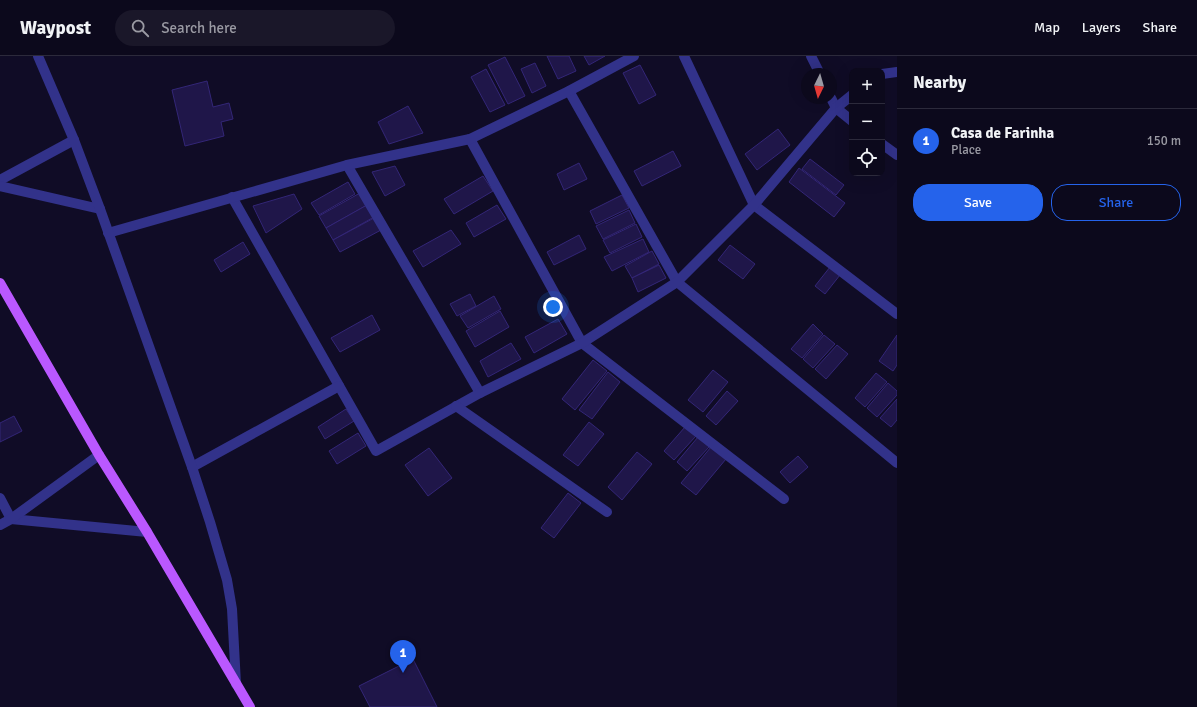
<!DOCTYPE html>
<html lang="en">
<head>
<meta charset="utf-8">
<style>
  body { margin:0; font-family:Signika,sans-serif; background:#1a1729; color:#f1f3f6 }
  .controls { position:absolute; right:12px; top:12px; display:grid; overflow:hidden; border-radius:8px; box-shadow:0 4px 16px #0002 }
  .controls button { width:36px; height:36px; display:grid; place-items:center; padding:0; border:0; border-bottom:1px solid #2c2a3b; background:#0c091c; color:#f1f3f6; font:20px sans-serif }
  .compass { position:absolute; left:801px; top:12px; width:36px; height:36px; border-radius:50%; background:#0c091c; box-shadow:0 4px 16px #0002; rotate:185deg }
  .you { position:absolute; left:553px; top:251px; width:14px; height:14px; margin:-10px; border:3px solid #fff; border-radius:50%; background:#1a73e8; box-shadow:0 0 0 6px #1a73e833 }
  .badge { display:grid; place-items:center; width:26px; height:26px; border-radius:50%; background:#2563eb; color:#fff; font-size:13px; font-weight:700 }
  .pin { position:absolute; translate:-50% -33px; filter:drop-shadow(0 1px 2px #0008) }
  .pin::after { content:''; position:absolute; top:21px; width:14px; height:12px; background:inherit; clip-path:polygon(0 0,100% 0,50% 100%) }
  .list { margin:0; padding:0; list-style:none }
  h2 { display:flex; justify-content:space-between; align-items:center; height:52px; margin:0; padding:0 16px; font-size:17px }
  h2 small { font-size:13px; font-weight:400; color:#9a9aa3 }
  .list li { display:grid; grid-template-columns:26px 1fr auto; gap:12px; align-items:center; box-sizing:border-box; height:64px; padding:0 16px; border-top:1px solid #2c2a3b }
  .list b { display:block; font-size:15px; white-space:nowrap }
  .list p { margin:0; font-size:13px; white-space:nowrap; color:#9a9aa3 }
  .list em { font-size:13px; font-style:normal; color:#9a9aa3 }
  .actions { display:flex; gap:8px; padding:12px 16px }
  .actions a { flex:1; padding:9px 0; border:1px solid #2563eb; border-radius:16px; text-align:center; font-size:14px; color:#2563eb }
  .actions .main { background:#2563eb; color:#fff }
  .icon { flex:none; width:22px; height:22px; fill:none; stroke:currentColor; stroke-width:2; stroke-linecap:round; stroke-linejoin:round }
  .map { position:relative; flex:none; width:897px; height:651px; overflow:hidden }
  header { display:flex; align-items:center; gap:24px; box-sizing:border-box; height:56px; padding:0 20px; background:#0c091c; border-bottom:1px solid #2c2a3b }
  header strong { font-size:19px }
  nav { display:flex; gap:22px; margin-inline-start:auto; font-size:14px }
  .search { width:280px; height:36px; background:#1a1729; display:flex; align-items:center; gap:10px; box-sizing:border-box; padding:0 14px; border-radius:22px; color:#9a9aa3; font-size:15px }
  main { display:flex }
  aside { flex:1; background:#0c091c }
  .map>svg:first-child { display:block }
</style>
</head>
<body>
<header>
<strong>Waypost</strong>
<div class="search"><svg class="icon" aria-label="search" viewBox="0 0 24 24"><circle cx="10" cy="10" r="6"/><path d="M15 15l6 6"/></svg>Search here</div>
<nav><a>Map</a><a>Layers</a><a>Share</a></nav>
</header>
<main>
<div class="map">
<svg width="897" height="651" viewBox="0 0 897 651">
  <rect width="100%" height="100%" fill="#100c26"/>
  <!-- building -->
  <g fill="#1f1649" stroke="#332677">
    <path d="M547 0H569L576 15 558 23Z"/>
    <path d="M584 0H605L589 9Z"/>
    <path d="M505 1 525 40 508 48 488 9Z"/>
    <path d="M535 7 546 30 532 37 521 13Z"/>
    <path d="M640 9 656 39 639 48 623 17Z"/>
    <path d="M486 13 505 49 490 56 471 21Z"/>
    <path d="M207 25 213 51 229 47 233 63 221 66 224 80 185 90 172 34Z"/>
    <path d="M408 50 423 77 389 88 378 66Z"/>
    <path d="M778 73 790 89 757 114 745 98Z"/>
    <path d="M673 95 681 110 642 130 634 115Z"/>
    <path d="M810 103 844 129 836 139 802 113Z"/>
    <path d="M579 107 587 123 564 134 557 118Z"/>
    <path d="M395 110 405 129 385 140 372 116Z"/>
    <path d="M799 112 845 147 834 161 789 126Z"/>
    <path d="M483 120 493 135 454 158 444 143Z"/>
    <path d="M348 126 355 138 319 159 311 147Z"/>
    <path d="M360 137 367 149 326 172 319 160Z"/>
    <path d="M294 138 302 153 266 177 253 150Z"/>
    <path d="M622 139 629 152 596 168 590 155Z"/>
    <path d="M367 149 374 161 333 184 326 172Z"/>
    <path d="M497 149 506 163 474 181 466 167Z"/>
    <path d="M629 154 635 167 603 183 596 170Z"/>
    <path d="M374 162 381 174 340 196 333 184Z"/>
    <path d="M636 168 642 181 610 197 603 184Z"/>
    <path d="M451 174 461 188 423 211 413 195Z"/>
    <path d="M579 179 586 193 554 209 547 196Z"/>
    <path d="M643 183 649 196 612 215 604 201Z"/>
    <path d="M243 186 250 198 221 216 214 204Z"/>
    <path d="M730 189 755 208 743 223 718 204Z"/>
    <path d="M652 195 659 208 632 222 625 210Z"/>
    <path d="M659 209 666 222 638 236 632 222Z"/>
    <path d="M830 211 840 219 825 238 815 230Z"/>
    <path d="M470 238 476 250 457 260 450 248Z"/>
    <path d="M494 240 501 253 468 272 460 260Z"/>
    <path d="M500 255 509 271 475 291 466 275Z"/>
    <path d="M372 259 380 274 340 296 331 282Z"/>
    <path d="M558 263 567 278 534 297 525 281Z"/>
    <path d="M813 268 823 278 802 302 791 293Z"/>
    <path d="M824 279 835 288 813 312 803 303Z"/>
    <path d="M897 279V309L893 315 879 305Z"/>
    <path d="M511 287 521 303 488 321 480 305Z"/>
    <path d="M837 289 848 298 826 323 815 313Z"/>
    <path d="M593 304 607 315 575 354 562 343Z"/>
    <path d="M713 314 728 326 703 356 688 344Z"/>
    <path d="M608 316 620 326 592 363 579 354Z"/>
    <path d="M876 317 887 326 865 351 855 342Z"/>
    <path d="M888 327 897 335V339L877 361 867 352Z"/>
    <path d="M727 335 738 345 716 369 706 360Z"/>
    <path d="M897 343V364L891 371 880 362Z"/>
    <path d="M346 353 354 365 325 383 318 371Z"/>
    <path d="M14 360 22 375 0 386V367Z"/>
    <path d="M589 366 604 378 578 410 563 399Z"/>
    <path d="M685 371 696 380 674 404 664 395Z"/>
    <path d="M358 377 366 390 337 408 329 395Z"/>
    <path d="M698 381 709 391 687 415 677 406Z"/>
    <path d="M711 391 726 403 696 439 681 427Z"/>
    <path d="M429 392 452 422 428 440 405 409Z"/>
    <path d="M637 396 652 408 622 444 608 431Z"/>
    <path d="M798 400 808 411 790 427 780 416Z"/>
    <path d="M568 437 581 447 554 482 541 472Z"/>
    <path d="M413 603 437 651H370L359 630Z"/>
  </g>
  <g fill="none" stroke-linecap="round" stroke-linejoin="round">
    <!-- minor -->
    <g stroke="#32328a" stroke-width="10">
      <path d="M684 0 754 149 897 258"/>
      <path d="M811 0 820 18"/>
      <path d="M882 18 897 16"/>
      <path d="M569 35 677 226 897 407"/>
      <path d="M831 42 836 52 852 65"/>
      <path d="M470 83 582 287 784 443"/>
      <path d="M882 88 897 99"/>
      <path d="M347 109 480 337"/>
      <path d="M0 124 74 84"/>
      <path d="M0 130 100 153"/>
      <path d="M232 141 376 395 480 337 582 287 677 226 754 149 836 52 852 39"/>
      <path d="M108 177 347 109 470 83 569 35 634 0"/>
      <path d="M456 350 607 456"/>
      <path d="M192 411 339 330"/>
      <path d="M0 442 11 463 147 476"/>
      <path d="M0 469 11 463 99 399"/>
    </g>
    <!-- tertiary -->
    <path stroke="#32328a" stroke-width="10" d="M38 0 74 84 100 153 192 411 210 466 227 524 232 553 236 628"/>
    <!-- primary -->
    <path stroke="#ba58ff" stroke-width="10" d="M0 227 99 399 147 476 250 651"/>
  </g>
</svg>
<div class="controls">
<button>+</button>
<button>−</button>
<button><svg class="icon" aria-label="locate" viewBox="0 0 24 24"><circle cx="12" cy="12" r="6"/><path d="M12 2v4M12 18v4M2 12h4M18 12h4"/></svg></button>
</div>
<svg class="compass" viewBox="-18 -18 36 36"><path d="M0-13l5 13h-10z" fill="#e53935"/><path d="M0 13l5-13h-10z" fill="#9a9aa3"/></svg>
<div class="you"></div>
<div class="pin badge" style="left:403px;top:617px">1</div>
</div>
<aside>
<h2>Nearby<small></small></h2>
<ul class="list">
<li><span class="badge">1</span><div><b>Casa de Farinha</b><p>Place</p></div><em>150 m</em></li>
</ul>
<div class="actions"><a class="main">Save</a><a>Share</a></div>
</aside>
</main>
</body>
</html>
